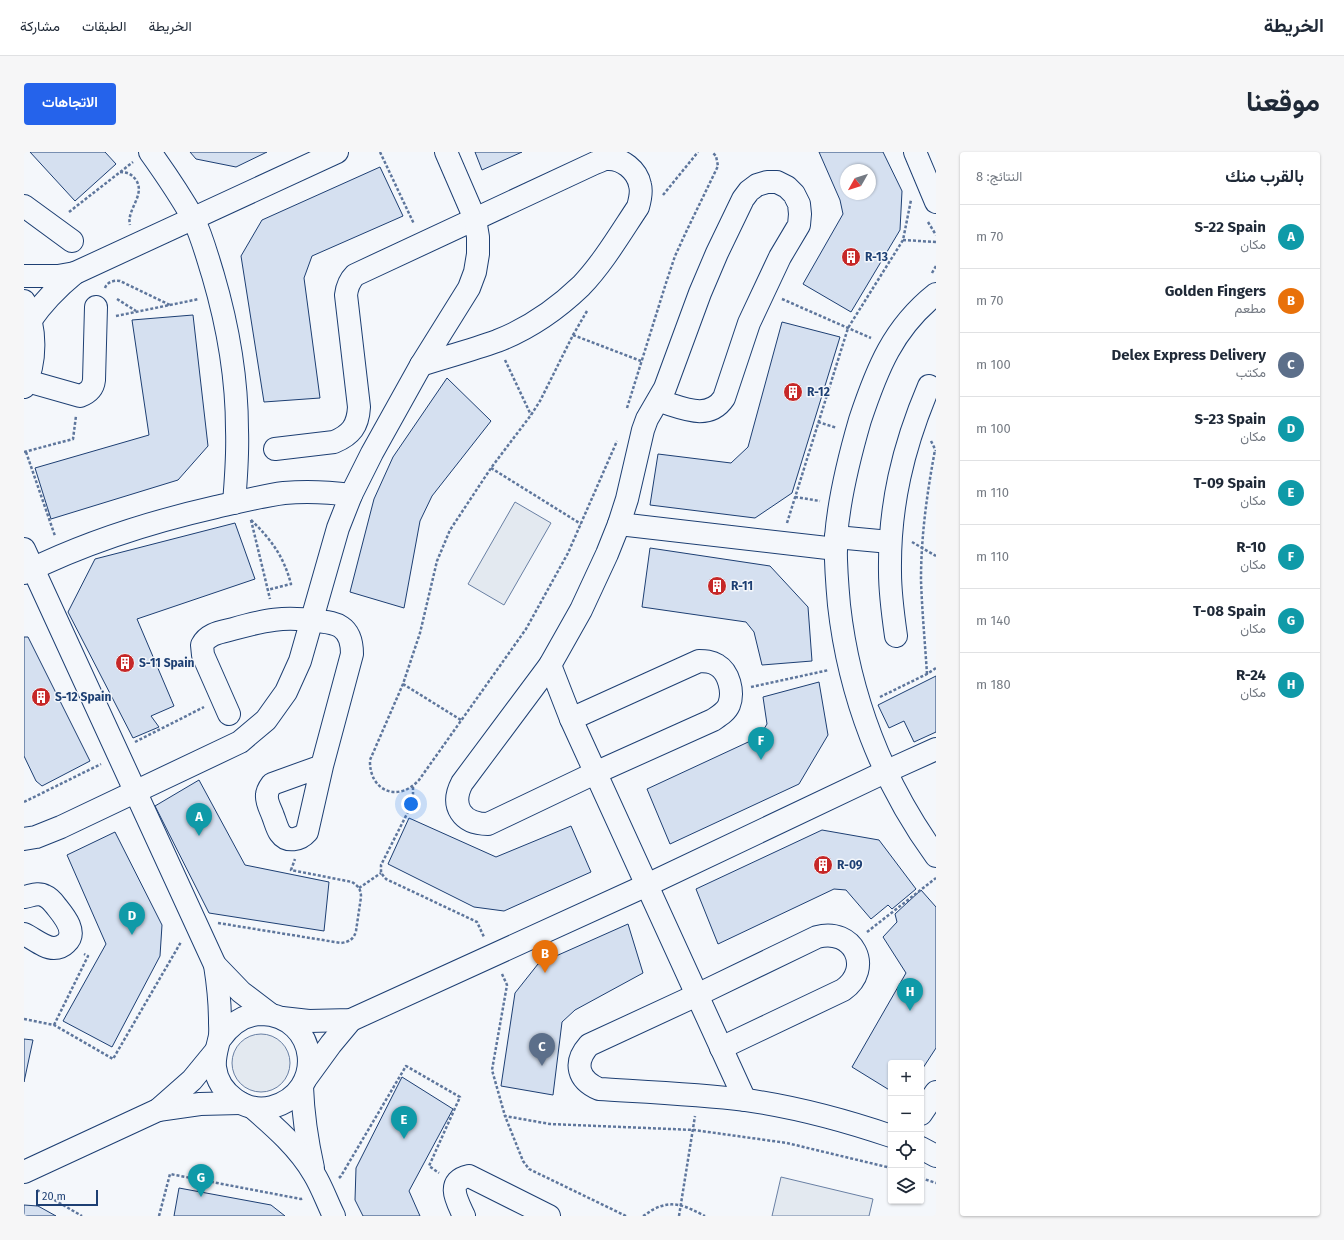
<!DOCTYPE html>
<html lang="ar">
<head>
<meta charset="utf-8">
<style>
  body { margin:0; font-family:"Fira Sans",Vazirmatn,sans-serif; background:#f6f6f7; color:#1f2937; direction:rtl }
  .controls { position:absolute; right:12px; bottom:12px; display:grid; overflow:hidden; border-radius:4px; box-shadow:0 1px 3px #0004 }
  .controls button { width:36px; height:36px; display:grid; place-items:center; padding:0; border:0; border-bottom:1px solid #e0e1e3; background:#fff; color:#1f2937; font:20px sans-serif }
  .compass { position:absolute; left:816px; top:12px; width:36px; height:36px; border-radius:50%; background:#fff; box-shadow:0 1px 3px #0004; rotate:231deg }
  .scale { position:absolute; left:12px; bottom:10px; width:62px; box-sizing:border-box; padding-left:4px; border:2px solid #1d3f73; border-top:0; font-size:11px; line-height:14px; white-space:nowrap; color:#1d3f73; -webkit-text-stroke:3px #f4f7fb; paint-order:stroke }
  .you { position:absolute; left:387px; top:652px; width:14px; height:14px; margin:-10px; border:3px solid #fff; border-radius:50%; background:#1a73e8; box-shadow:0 0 0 6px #1a73e833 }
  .badge { display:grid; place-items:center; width:26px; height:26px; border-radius:50%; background:#2563eb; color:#fff; font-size:13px; font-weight:700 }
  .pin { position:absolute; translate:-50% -33px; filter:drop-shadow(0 1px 2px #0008) }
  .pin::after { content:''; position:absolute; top:21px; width:14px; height:12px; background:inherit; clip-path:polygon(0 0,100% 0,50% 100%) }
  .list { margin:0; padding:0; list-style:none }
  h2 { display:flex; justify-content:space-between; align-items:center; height:52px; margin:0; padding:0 16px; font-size:17px }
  h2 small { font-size:13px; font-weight:400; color:#747a83 }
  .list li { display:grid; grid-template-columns:26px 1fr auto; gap:12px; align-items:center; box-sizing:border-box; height:64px; padding:0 16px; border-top:1px solid #e0e1e3 }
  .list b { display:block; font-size:15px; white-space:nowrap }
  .list p { margin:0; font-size:13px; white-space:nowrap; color:#747a83 }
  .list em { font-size:13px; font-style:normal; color:#747a83 }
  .icon { flex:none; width:22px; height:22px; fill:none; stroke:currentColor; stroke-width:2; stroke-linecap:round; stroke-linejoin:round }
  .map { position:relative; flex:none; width:912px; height:1064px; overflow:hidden; direction:ltr; border-radius:4px }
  header { display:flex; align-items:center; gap:24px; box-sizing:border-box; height:56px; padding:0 20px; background:#fff; border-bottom:1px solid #e0e1e3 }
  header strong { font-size:19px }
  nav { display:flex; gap:22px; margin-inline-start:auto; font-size:14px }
  .intro { display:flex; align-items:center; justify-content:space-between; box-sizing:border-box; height:96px; padding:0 24px }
  h1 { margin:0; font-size:28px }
  .button { padding:10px 18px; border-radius:4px; background:#2563eb; color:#fff; font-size:14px; font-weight:700 }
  main { display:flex; gap:24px; padding:0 24px }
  aside { flex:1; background:#fff; border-radius:4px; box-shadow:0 1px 3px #0004 }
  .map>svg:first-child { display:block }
</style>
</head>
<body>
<header>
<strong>الخريطة</strong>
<nav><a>الخريطة</a><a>الطبقات</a><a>مشاركة</a></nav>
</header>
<div class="intro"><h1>موقعنا</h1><a class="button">الاتجاهات</a></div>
<main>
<aside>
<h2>بالقرب منك<small>النتائج: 8</small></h2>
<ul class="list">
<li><span class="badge" style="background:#0f9aa8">A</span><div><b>S-22 Spain</b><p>مكان</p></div><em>70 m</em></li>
<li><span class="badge" style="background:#e8710a">B</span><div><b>Golden Fingers</b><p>مطعم</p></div><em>70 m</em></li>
<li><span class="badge" style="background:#5c6f8a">C</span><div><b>Delex Express Delivery</b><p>مكتب</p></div><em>100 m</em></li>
<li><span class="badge" style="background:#0f9aa8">D</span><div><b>S-23 Spain</b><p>مكان</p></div><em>100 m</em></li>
<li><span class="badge" style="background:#0f9aa8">E</span><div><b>T-09 Spain</b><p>مكان</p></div><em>110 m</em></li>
<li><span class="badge" style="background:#0f9aa8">F</span><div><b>R-10</b><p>مكان</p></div><em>110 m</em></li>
<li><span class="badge" style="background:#0f9aa8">G</span><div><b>T-08 Spain</b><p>مكان</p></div><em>140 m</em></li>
<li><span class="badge" style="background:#0f9aa8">H</span><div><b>R-24</b><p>مكان</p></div><em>180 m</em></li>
</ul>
</aside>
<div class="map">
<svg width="912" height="1064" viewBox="0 0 912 1064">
  <rect width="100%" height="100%" fill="#f4f7fb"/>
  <!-- green -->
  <g fill="#e3e9f0" stroke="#687fa3">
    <path d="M491 350 527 371 480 453 444 432Z"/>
    <circle cx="237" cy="911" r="29"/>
    <path d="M757 1025 849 1047 845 1064H748Z"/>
  </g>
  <!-- building -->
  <g fill="#d5e0f0" stroke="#1d3f73" fill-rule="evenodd">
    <path d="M6 0H81L92 12 51 49Z"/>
    <path d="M166 0H243L212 15 172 7Z"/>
    <path d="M451 0H498L458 18Z"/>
    <path d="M795 0H859L878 39 876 78 827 160 779 132 819 62 816 48ZM822 18H846V42H822Z"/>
    <path d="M356 15 379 64 288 104 280 126 296 246 240 250 217 104 238 68Z"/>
    <path d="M169 163 184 294 154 328 27 367 11 316 125 283 108 168Z"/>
    <path d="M758 170 816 185 768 341 731 366 626 353 634 302 707 311 724 295Z"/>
    <path d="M423 226 467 269 408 344 396 369 380 456 326 440 350 347 369 305Z"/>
    <path d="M211 371 231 427 113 467 150 554 127 564 135 575 109 586 44 460 71 407Z"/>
    <path d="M626 396 746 414 784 455 788 509 738 513 730 480 722 470 618 455Z"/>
    <path d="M0 485H4L66 609 18 634 12 629 0 604Z"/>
    <path d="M912 524V580L890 590 880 569 865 576 854 553Z"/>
    <path d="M795 530 804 583 775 632 646 692 623 637 735 585 743 572 739 545Z"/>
    <path d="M175 628 221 713 305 730 300 779 185 761 131 654Z"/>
    <path d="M385 666 472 705 547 674 567 720 480 759 450 755 364 712Z"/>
    <path d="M798 678 855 688 892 737 868 757 864 753 847 767 822 738 810 737 694 792 672 737Z"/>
    <path d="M91 680 138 773 136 804 88 895 39 869 82 792 43 703Z"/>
    <path d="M897 738 912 755V896L897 919V911H867V939L828 915 882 821 859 785 873 770 871 762Z"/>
    <path d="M604 772 619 821 551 858 538 870 529 943 477 934 491 841 514 812Z"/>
    <path d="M0 887 9 888 0 930Z"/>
    <path d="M378 925 429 957 385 1039 396 1064H339L331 1048 332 1016Z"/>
    <path d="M155 1036 247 1053 261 1064H150Z"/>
    <path d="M0 1053 14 1054 32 1064H0Z"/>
  </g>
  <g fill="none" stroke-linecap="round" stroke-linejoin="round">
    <!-- minor casing -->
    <g stroke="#1d3f73" stroke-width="24">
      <g id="minor">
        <path d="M126 0C141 21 156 43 169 66 178 84 183 104 189 123 204 174 213 225 213 278 214 303 212 327 210 351"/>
        <path d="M891 0 912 50"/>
        <path d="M0 54 48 89"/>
        <path d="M0 124H34L51 121"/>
        <path d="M912 142C869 176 853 217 836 268 825 306 815 346 812 385 811 407 813 431 815 453 825 543 858 630 912 704"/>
        <path d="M0 149C12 175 13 210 0 235"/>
        <path d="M6 169C19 150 34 135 51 121L313 0"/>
        <path d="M3 229 56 244C64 241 69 237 70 228L72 155"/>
        <path d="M251 297 310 290C327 283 334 274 335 255L322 143C323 135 325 129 331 123L571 11C575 10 579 7 583 7 598 6 613 18 616 33 618 40 616 48 614 55 596 82 579 111 557 134 533 157 504 177 473 189 448 198 422 205 397 213"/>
        <path d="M595 372 812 397"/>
        <path d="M812 385 866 390"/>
        <path d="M0 397 191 813C194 832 196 851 196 870 196 876 197 882 195 888 193 897 190 905 191 915 194 941 222 962 248 955 303 940 294 864 238 862 219 862 206 873 196 887"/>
        <path d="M0 421C60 391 126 370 192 355 214 350 237 344 260 341 283 339 304 340 327 343"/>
        <path d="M872 484C869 463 866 442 866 420 865 354 879 295 905 234"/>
        <path d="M526 513 547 567 721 948"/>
        <path d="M205 562 179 503 178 493C184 481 198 480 209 477 241 468 260 464 293 469 301 470 310 470 317 475 326 481 328 492 328 502L298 614 283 680C276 688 263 691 256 681 253 677 251 669 249 664 247 658 242 650 243 643 243 639 245 636 248 632L298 614"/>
        <path d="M547 567 675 509C681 509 687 509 693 513 705 520 710 540 705 553 702 560 695 564 689 568L571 621 464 672C438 672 426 654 438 631L526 513 557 458 583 402 595 372 603 347 619 278 623 267 641 236 676 141 693 101 719 47 725 39 733 33 743 30H753L763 35 770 42 775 52 776 62 775 73 756 105 725 171 700 246C684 270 657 255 635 249"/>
        <path d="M0 687 12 685 37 675 216 590 242 568 262 540 276 509 314 376 327 343 348 301 397 213 445 136 451 120 454 102V85L451 67 422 0"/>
        <path d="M0 745C7 744 14 740 21 744 26 746 29 750 32 754 40 764 54 780 42 791 39 794 34 796 30 796 20 796 9 786 0 782"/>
        <path d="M191 813 217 840 246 862"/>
        <path d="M258 866 285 869 327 868 623 733 861 620 912 597"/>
        <path d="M697 896 819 838C850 816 829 775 793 785L673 843 565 893C549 911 554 928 575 937 624 940 673 942 722 948 771 955 820 968 867 984"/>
        <path d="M283 925 307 892 327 868"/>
        <path d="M278 935C279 962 283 989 289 1016"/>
        <path d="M229 956C251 975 275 996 290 1022 298 1035 303 1050 310 1064"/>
        <path d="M134 958 176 952 216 951"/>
        <path d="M897 962 912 940"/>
        <path d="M897 996 912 1004"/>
        <path d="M0 1020 134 958 168 928 191 900"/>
        <path d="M440 1064C433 1049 421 1029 445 1024L525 1064"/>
      </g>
    </g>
    <!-- path -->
    <g stroke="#5e769c" stroke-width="2.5" stroke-dasharray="3 2" stroke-linecap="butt">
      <path d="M356 0 390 72"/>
      <path d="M96 20C103 20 108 22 112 28 122 43 102 58 106 73"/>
      <path d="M639 43 674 0"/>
      <path d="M45 60 109 10"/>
      <path d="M904 70 912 83"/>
      <path d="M879 88 912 90"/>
      <path d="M908 121 912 114"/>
      <path d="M81 136C83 130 90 128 96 129L146 153"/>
      <path d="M93 147 112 159"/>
      <path d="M758 147 847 186"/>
      <path d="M563 159 549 183 516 249 507 263 467 316 426 378 413 409 396 481 379 532 346 608C345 639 374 651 395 628L502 477 544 401 593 289"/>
      <path d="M92 164 175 147"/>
      <path d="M549 183 617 209"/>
      <path d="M481 208 507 263"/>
      <path d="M603 256 642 131 651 104 663 78 694 14 692 4 688 0"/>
      <path d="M794 270 813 276"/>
      <path d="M907 289 912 299"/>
      <path d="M0 300 49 287 52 264"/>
      <path d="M2 300 31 384"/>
      <path d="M467 316 557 372"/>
      <path d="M771 345 796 349"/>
      <path d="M227 368 246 447"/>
      <path d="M227 368C247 387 260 405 267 432L243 438"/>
      <path d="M763 371 824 176 879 88 887 48"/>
      <path d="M888 390 912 404"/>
      <path d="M903 522C901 491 898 459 897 428 897 384 903 341 911 298"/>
      <path d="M379 532 437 568"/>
      <path d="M727 535 805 518"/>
      <path d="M856 545 903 522 912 516"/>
      <path d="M111 590 180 555"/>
      <path d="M389 635V650L357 713V721L362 727 453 770 460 785"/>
      <path d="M0 650 77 612"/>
      <path d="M335 736 357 721"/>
      <path d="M194 771 317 791C325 790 330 787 332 779L337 745C337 737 334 734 328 730L267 718 271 707"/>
      <path d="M843 780 912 726"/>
      <path d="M478 822 483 833 468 918 481 964"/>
      <path d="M0 867 30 873 89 907 157 790"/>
      <path d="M30 873 64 804 60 802"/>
      <path d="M315 1026 317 1024 382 914 436 945 405 1014 415 1021"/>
      <path d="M897 1026 912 1031"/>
      <path d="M13 1038 58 1064"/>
      <path d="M135 1064 146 1022 277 1047 280 1046"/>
      <path d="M602 1064 505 1017 499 1009 481 964 526 972 670 978 763 991 867 1016"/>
      <path d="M619 1064C623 1062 626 1059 630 1057 650 1047 663 1055 681 1064"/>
      <path d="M655 1064 671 964"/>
    </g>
    <!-- minor -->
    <use href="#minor" stroke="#f4f7fb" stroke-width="22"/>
  </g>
  <!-- icons -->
  <defs>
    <g id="building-disc" transform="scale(1)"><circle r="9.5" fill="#c62828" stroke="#f4f7fb"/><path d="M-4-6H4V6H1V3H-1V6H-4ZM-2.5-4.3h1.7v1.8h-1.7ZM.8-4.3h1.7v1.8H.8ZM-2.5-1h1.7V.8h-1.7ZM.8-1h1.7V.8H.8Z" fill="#fff"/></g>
  </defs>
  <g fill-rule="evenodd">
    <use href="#building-disc" x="827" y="105"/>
    <use href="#building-disc" x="769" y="240"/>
    <use href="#building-disc" x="693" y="434"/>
    <use href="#building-disc" x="101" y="511"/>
    <use href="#building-disc" x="17" y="545"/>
    <use href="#building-disc" x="799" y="713"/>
  </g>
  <g text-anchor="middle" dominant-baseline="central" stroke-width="3" stroke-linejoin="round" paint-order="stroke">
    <!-- poi labels -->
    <g font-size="12" font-weight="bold" fill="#1d3f73" stroke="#f4f7fb" text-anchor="start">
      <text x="841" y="105">R-13</text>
      <text x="783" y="240">R-12</text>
      <text x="707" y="434">R-11</text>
      <text x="115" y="511">S-11 Spain</text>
      <text x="31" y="545">S-12 Spain</text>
      <text x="813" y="713">R-09</text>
    </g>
  </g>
</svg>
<div class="controls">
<button>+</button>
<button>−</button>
<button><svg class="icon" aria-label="locate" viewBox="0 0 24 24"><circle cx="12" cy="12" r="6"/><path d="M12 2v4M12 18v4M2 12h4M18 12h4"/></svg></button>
<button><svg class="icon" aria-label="layers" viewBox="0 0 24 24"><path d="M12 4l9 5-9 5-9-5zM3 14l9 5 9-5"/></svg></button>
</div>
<svg class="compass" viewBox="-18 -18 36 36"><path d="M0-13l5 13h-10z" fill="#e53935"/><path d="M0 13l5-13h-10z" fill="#747a83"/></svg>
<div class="scale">20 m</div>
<div class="you"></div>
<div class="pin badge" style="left:175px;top:684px;background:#0f9aa8">A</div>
<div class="pin badge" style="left:521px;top:821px;background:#e8710a">B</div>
<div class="pin badge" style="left:518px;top:914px;background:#5c6f8a">C</div>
<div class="pin badge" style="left:108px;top:783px;background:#0f9aa8">D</div>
<div class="pin badge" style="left:380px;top:987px;background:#0f9aa8">E</div>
<div class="pin badge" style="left:737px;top:608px;background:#0f9aa8">F</div>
<div class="pin badge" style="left:177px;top:1045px;background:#0f9aa8">G</div>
<div class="pin badge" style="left:886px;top:859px;background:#0f9aa8">H</div>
</div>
</main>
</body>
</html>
